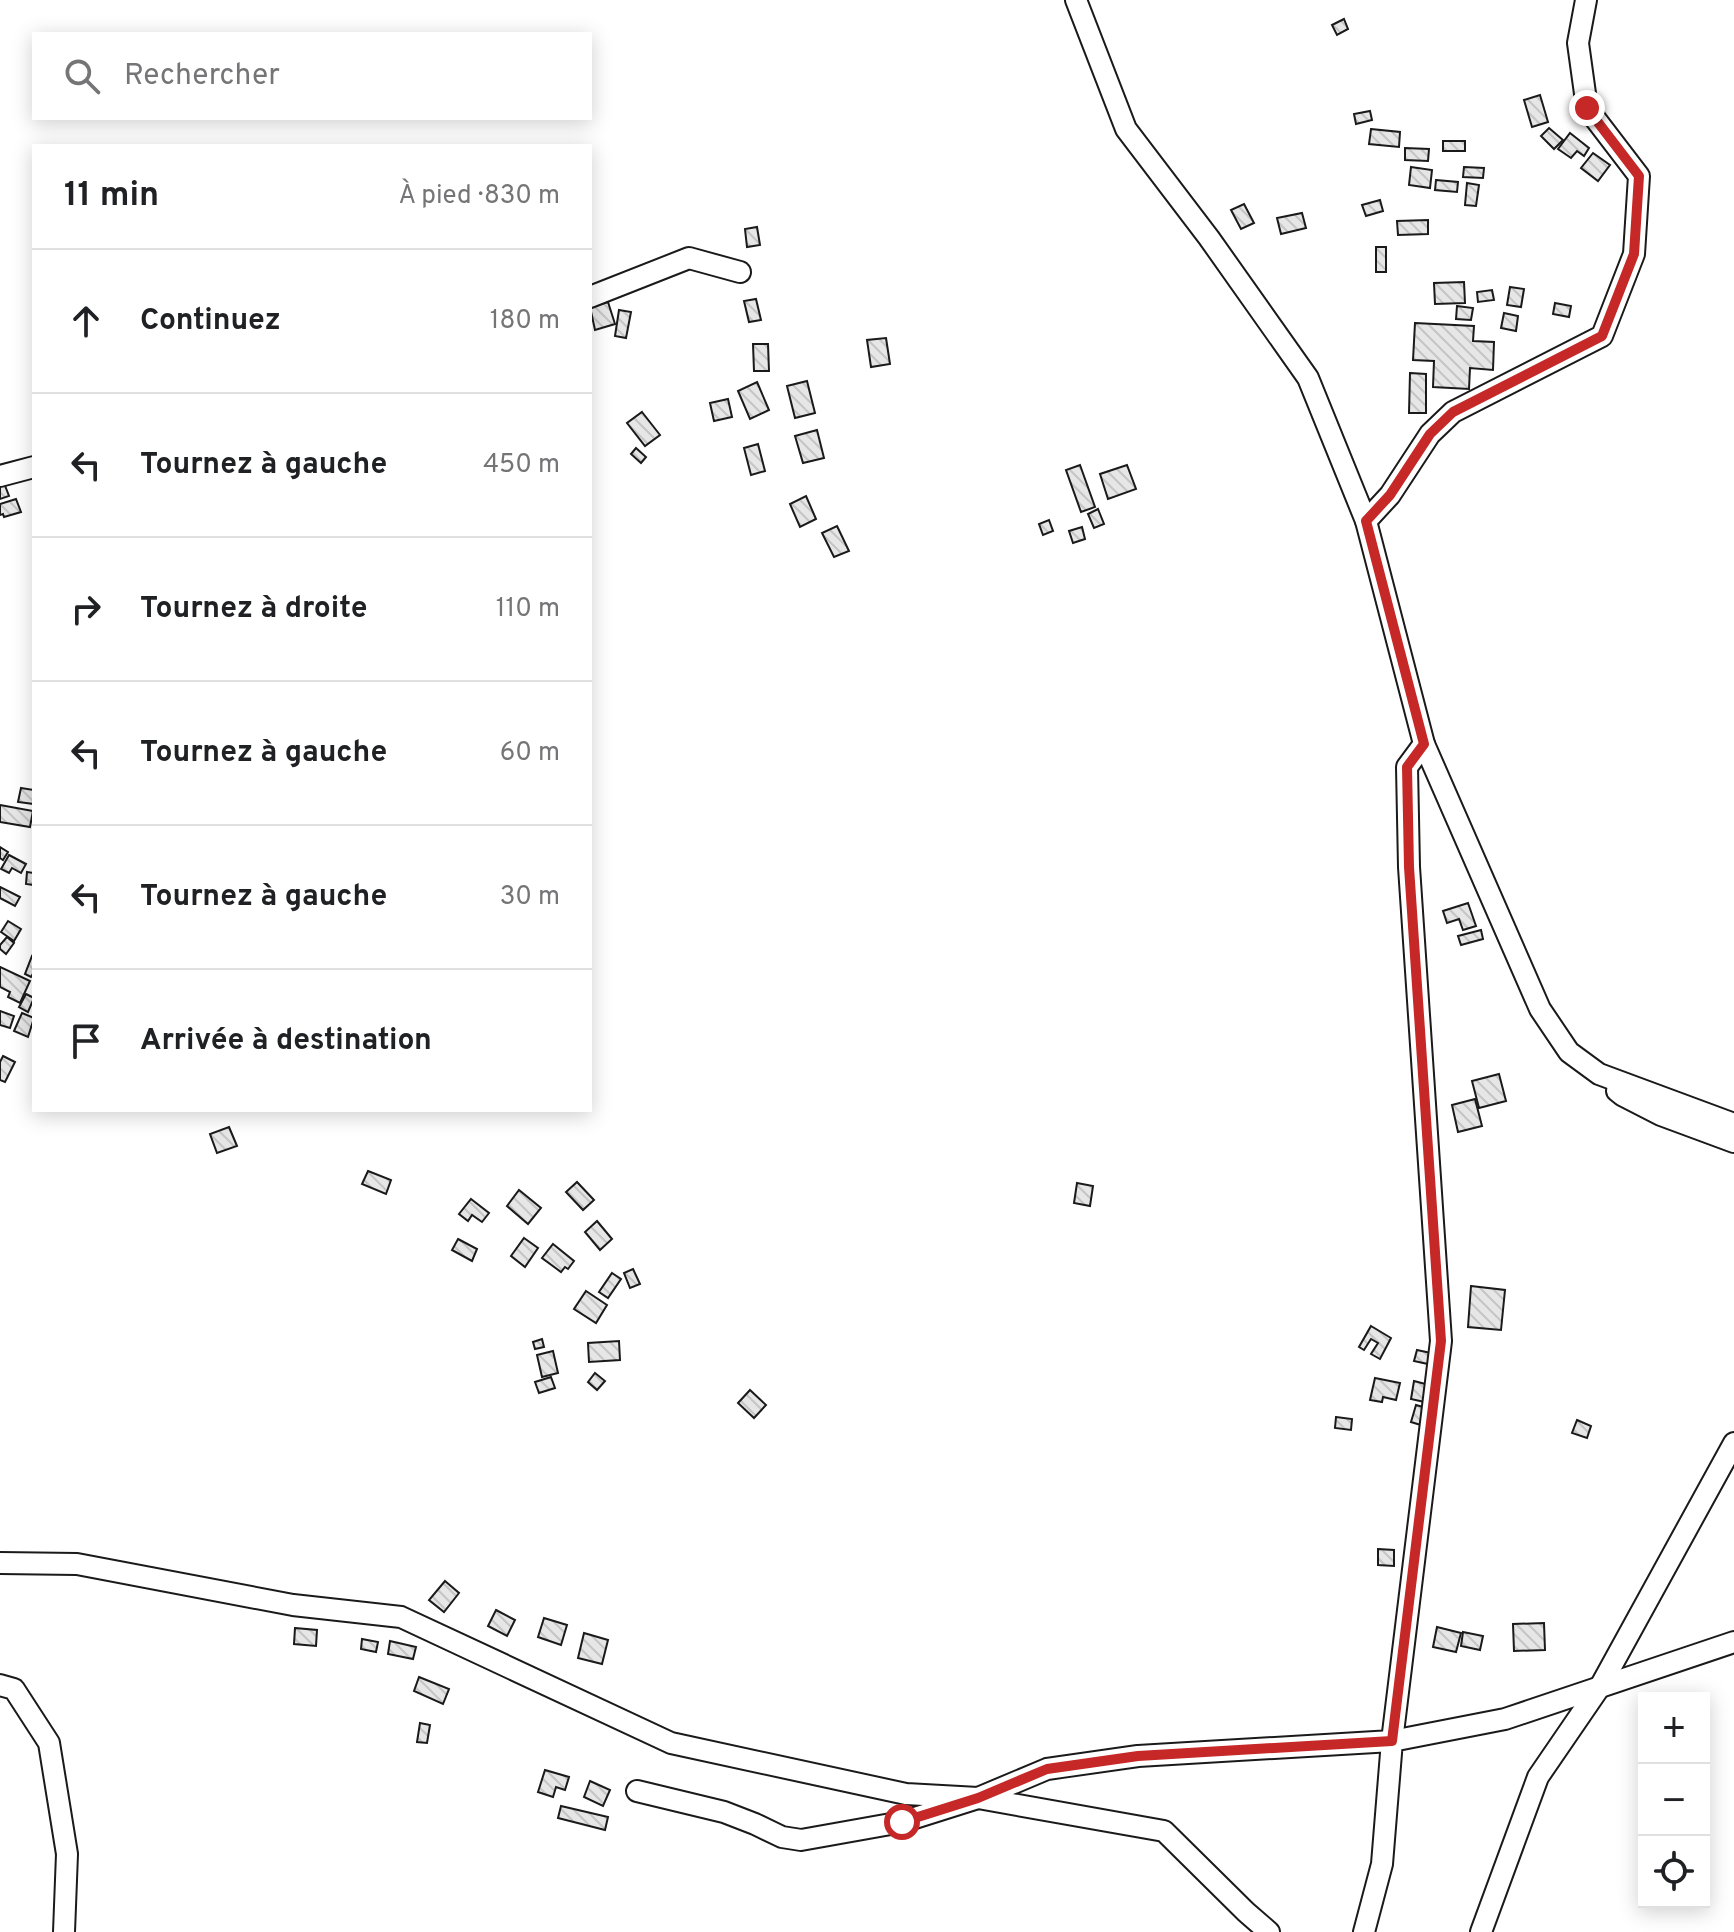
<!DOCTYPE html>
<html lang="fr">
<head>
<meta charset="utf-8">
<style>
  body { margin:0; font-family:Overpass,sans-serif; background:#f6f6f6; color:#202124 }
  .controls { position:absolute; right:24px; bottom:24px; display:grid; overflow:hidden; border-radius:0px; box-shadow:0 4px 20px #0003 }
  .controls button { width:72px; height:72px; display:grid; place-items:center; padding:0; border:0; border-bottom:2px solid #e0e0e0; background:#fff; color:#202124; font:40px sans-serif }
  .stop { position:absolute; width:24px; height:24px; margin:-18px; border:6px solid #c62828; border-radius:50%; background:#fff }
  .stop.end { background:#c62828; border-color:#fff; box-shadow:0 2px 8px #0008 }
  .list { margin:0; padding:0; list-style:none }
  h2 { display:flex; justify-content:space-between; align-items:center; height:104px; margin:0; padding:0 32px; font-size:34px }
  h2 small { font-size:26px; font-weight:400; color:#757577 }
  .list li { display:grid; grid-template-columns:52px 1fr auto; gap:24px; align-items:center; box-sizing:border-box; height:144px; padding:0 32px; border-top:2px solid #e0e0e0 }
  .list b { display:block; font-size:30px; white-space:nowrap }
  .list em { font-size:26px; font-style:normal; color:#757577 }
  .icon { flex:none; width:44px; height:44px; fill:none; stroke:currentColor; stroke-width:2; stroke-linecap:round; stroke-linejoin:round }
  .map { position:relative; flex:none; width:1734px; height:1932px; overflow:hidden }
  .search { position:absolute; background:#fff; box-shadow:0 4px 20px #0003; left:32px; top:32px; width:560px; height:88px; display:flex; align-items:center; gap:20px; box-sizing:border-box; padding:0 28px; border-radius:0px; color:#757577; font-size:30px }
  .panel { position:absolute; background:#fff; box-shadow:0 4px 20px #0003; left:32px; top:144px; width:560px; height:968px; border-radius:0px }
  .map>svg:first-child { display:block }
</style>
</head>
<body>
<div class="map">
<svg width="1734" height="1932" viewBox="0 0 1734 1932">
  <defs>
    <pattern id="building-back-hatch" width="6" height="6" patternUnits="userSpaceOnUse" patternTransform="scale(2)"><rect width="6" height="6" fill="#e6e6e6"/><path d="M-1 5l2 2M0 0l6 6M5-1l2 2" fill="none" stroke="#c5c5c5"/></pattern>
  </defs>
  <rect width="100%" height="100%" fill="#fff"/>
  <!-- building -->
  <g fill="url(#building-back-hatch)" stroke="#1a1a1a" stroke-width="2">
    <path d="M1344 19 1348 29 1337 35 1332 25Z"/>
    <path d="M1540 95 1548 122 1532 127 1524 100Z"/>
    <path d="M1370 111 1372 120 1356 124 1354 114Z"/>
    <path d="M1549 128 1563 140 1554 149 1541 136Z"/>
    <path d="M1371 129 1400 132 1399 147 1369 144Z"/>
    <path d="M1570 133 1589 148 1584 156 1577 151 1571 158 1558 149Z"/>
    <rect x="1443" y="141" width="22" height="10"/>
    <path d="M1405 148 1429 149 1428 161 1405 160Z"/>
    <path d="M1593 153 1610 165 1598 181 1581 168Z"/>
    <path d="M1411 167 1432 170 1430 188 1409 185Z"/>
    <path d="M1464 167 1484 168 1483 178 1463 177Z"/>
    <path d="M1436 180 1458 182 1457 192 1435 190Z"/>
    <path d="M1467 183 1479 185 1476 206 1465 205Z"/>
    <path d="M1380 200 1383 211 1366 216 1362 205Z"/>
    <path d="M1244 204 1254 223 1241 229 1231 210Z"/>
    <path d="M1302 213 1306 228 1281 234 1277 218Z"/>
    <path d="M1428 220V234L1398 235 1397 221Z"/>
    <path d="M757 227 760 245 747 247 745 229Z"/>
    <rect x="1376" y="247" width="10" height="25"/>
    <path d="M1464 282 1465 303 1435 304 1434 283Z"/>
    <path d="M1510 287 1524 289 1521 307 1507 305Z"/>
    <path d="M1492 290 1494 300 1478 302 1477 292Z"/>
    <path d="M756 299 761 320 749 322 744 301Z"/>
    <path d="M608 302 615 324 595 330 590 307Z"/>
    <path d="M1555 303 1571 306 1569 317 1553 314Z"/>
    <path d="M1457 306 1473 308 1471 320 1456 319Z"/>
    <path d="M619 310 631 312 626 338 615 336Z"/>
    <path d="M1504 313 1518 316 1516 331 1501 328Z"/>
    <path d="M1415 323 1474 326 1473 341 1494 342 1493 370 1470 368 1469 389 1433 387 1434 361 1413 360Z"/>
    <path d="M886 338 890 364 871 367 867 340Z"/>
    <path d="M753 344H768L769 371H754Z"/>
    <path d="M1410 373 1426 374V413H1409Z"/>
    <path d="M807 381 815 413 795 418 787 386Z"/>
    <path d="M757 382 769 410 750 419 738 391Z"/>
    <path d="M728 399 732 417 714 421 710 403Z"/>
    <path d="M642 412 660 435 645 446 627 423Z"/>
    <path d="M817 430 824 458 803 463 795 436Z"/>
    <path d="M758 444 765 471 751 475 744 448Z"/>
    <path d="M636 448 646 457 641 463 631 454Z"/>
    <path d="M1080 465 1095 507 1081 512 1066 470Z"/>
    <path d="M1127 465 1136 489 1108 499 1100 474Z"/>
    <path d="M4 483 9 496 0 499V484Z"/>
    <path d="M806 496 816 519 800 527 790 504Z"/>
    <path d="M16 499 21 512 4 517 3 514 0 515V504Z"/>
    <path d="M1098 509 1104 524 1094 528 1088 514Z"/>
    <path d="M1049 520 1053 531 1043 535 1039 524Z"/>
    <path d="M837 526 849 551 834 557 822 533Z"/>
    <path d="M1082 527 1085 539 1073 543 1069 531Z"/>
    <path d="M21 788 34 790V804L18 802Z"/>
    <path d="M0 805 33 811 30 827 0 822Z"/>
    <path d="M0 847 8 852 3 860 0 858Z"/>
    <path d="M9 855 26 864 21 873 12 868 9 873 1 869Z"/>
    <path d="M27 872 34 873V885L26 884Z"/>
    <path d="M0 887 20 897 15 906 0 898Z"/>
    <path d="M1468 903 1476 926 1463 930 1459 919 1447 923 1443 911Z"/>
    <path d="M8 921 21 929 14 941 1 932Z"/>
    <path d="M1481 930 1483 939 1461 945 1458 936Z"/>
    <path d="M7 937 14 943 6 954 0 949V945Z"/>
    <path d="M32 956 34 957V972L31 977 25 974Z"/>
    <path d="M0 967 30 981 20 1003 8 997 10 992 0 987Z"/>
    <path d="M26 994 34 998 28 1012 19 1007Z"/>
    <path d="M0 1011 14 1016 10 1028 0 1025Z"/>
    <path d="M22 1013 34 1018 28 1037 14 1031Z"/>
    <path d="M3 1056 15 1062 5 1082 0 1080V1062Z"/>
    <path d="M1499 1074 1506 1101 1479 1108 1472 1081Z"/>
    <path d="M1475 1099 1482 1126 1458 1132 1452 1105Z"/>
    <path d="M229 1127 237 1146 217 1153 210 1134Z"/>
    <path d="M368 1171 391 1180 386 1194 362 1184Z"/>
    <path d="M577 1182 594 1200 583 1210 566 1192Z"/>
    <path d="M1077 1183 1093 1186 1090 1206 1074 1203Z"/>
    <path d="M519 1190 541 1208 528 1224 507 1206Z"/>
    <path d="M471 1199 489 1213 482 1222 472 1215 468 1221 459 1214Z"/>
    <path d="M597 1221 612 1239 600 1250 585 1232Z"/>
    <path d="M524 1238 538 1248 525 1267 511 1256Z"/>
    <path d="M458 1239 477 1249 472 1261 452 1250Z"/>
    <path d="M553 1244 574 1261 568 1269 565 1267 561 1272 542 1258Z"/>
    <path d="M633 1269 640 1284 630 1288 624 1273Z"/>
    <path d="M612 1273 621 1279 608 1298 599 1292Z"/>
    <path d="M1471 1286 1505 1290 1501 1330 1468 1327Z"/>
    <path d="M586 1291 607 1305 596 1323 574 1309Z"/>
    <path d="M1371 1326 1391 1338 1380 1359 1371 1354 1378 1343 1371 1339 1364 1350 1359 1347Z"/>
    <path d="M542 1339 544 1347 535 1349 533 1342Z"/>
    <path d="M619 1341 620 1360 589 1362 588 1343Z"/>
    <path d="M1417 1350 1431 1353 1428 1364 1414 1361Z"/>
    <path d="M553 1351 558 1373 542 1377 537 1355Z"/>
    <path d="M595 1373 605 1381 597 1390 588 1382Z"/>
    <path d="M551 1377 555 1388 539 1393 535 1382Z"/>
    <path d="M1375 1378 1400 1383 1396 1400 1383 1397 1382 1402 1370 1400Z"/>
    <path d="M1414 1381 1433 1386 1429 1403 1411 1399Z"/>
    <path d="M750 1390 766 1405 754 1418 738 1403Z"/>
    <path d="M1416 1405 1430 1409 1424 1426 1411 1422Z"/>
    <path d="M1336 1417 1352 1419 1351 1430 1335 1428Z"/>
    <path d="M1577 1420 1591 1426 1587 1438 1572 1433Z"/>
    <path d="M1378 1549 1394 1550V1566L1378 1565Z"/>
    <path d="M445 1581 459 1593 444 1612 429 1600Z"/>
    <path d="M496 1610 515 1620 507 1636 488 1626Z"/>
    <path d="M544 1618 567 1625 561 1645 538 1637Z"/>
    <path d="M1544 1623 1545 1650 1514 1651 1513 1624Z"/>
    <path d="M1437 1627 1461 1633 1456 1652 1433 1647Z"/>
    <path d="M295 1628 317 1630 316 1646 294 1644Z"/>
    <path d="M1463 1632 1483 1636 1480 1650 1461 1646Z"/>
    <path d="M584 1633 608 1640 602 1664 578 1658Z"/>
    <path d="M362 1639 378 1642 376 1652 361 1649Z"/>
    <path d="M390 1641 416 1647 413 1659 388 1654Z"/>
    <path d="M419 1677 449 1689 443 1704 414 1691Z"/>
    <path d="M420 1723 430 1725 427 1743 417 1742Z"/>
    <path d="M545 1770 569 1777 565 1790 556 1787 553 1797 538 1792Z"/>
    <path d="M590 1781 610 1790 603 1806 584 1797Z"/>
    <path d="M561 1806 608 1817 605 1830 558 1818Z"/>
  </g>
  <g fill="none" stroke-linecap="round" stroke-linejoin="round">
    <!-- minor casing -->
    <g stroke="#1a1a1a" stroke-width="24">
      <g id="minor">
        <path d="M1076 0 1126 129 1209 238 1308 378 1366 521 1424 744 1540 1009 1569 1052 1599 1074 1734 1124"/>
        <path d="M590 297 689 258 740 272"/>
        <path d="M0 476 34 467"/>
        <path d="M1366 521 1390 495 1430 434 1453 412 1602 336 1634 254 1639 176 1587 108 1578 43 1586 0"/>
        <path d="M1617 1091 1622 1095 1661 1115 1734 1142"/>
        <path d="M0 1563 77 1564 293 1605 401 1617 671 1743 906 1794 978 1798 1164 1831 1246 1912 1269 1932"/>
        <path d="M0 1685 14 1689 49 1743 67 1854 64 1932"/>
        <path d="M637 1791 724 1812 755 1824 782 1837 801 1840 902 1822 978 1798 1047 1769 1138 1756 1392 1741 1441 1341 1409 867 1407 767 1424 744"/>
        <path d="M1364 1932 1382 1864 1392 1741 1505 1719 1734 1642"/>
        <path d="M1481 1932 1538 1777 1601 1685 1734 1443"/>
      </g>
    </g>
    <!-- minor -->
    <use href="#minor" stroke="#fff" stroke-width="20"/>
  </g>
  <g fill="none" stroke-linecap="round" stroke-linejoin="round">
    <!-- route -->
    <path stroke="#c62828" stroke-width="10" d="M902 1822 978 1798 1047 1769 1138 1756 1392 1741 1441 1341 1409 867 1407 767 1424 744 1366 521 1390 495 1430 434 1453 412 1602 336 1634 254 1639 176 1587 108"/>
  </g>
</svg>
<div class="controls">
<button>+</button>
<button>−</button>
<button><svg class="icon" aria-label="locate" viewBox="0 0 24 24"><circle cx="12" cy="12" r="6"/><path d="M12 2v4M12 18v4M2 12h4M18 12h4"/></svg></button>
</div>
<div class="stop" style="left:902px;top:1822px"></div>
<div class="stop end" style="left:1587px;top:108px"></div>
<div class="search"><svg class="icon" aria-label="search" viewBox="0 0 24 24"><circle cx="10" cy="10" r="6"/><path d="M15 15l6 6"/></svg>Rechercher</div>
<section class="panel">
<h2>11 min<small>À pied · 830 m</small></h2>
<ul class="list">
<li><svg class="icon" aria-label="ahead" viewBox="0 0 24 24"><path d="M12 20V5M6 11l6-6 6 6"/></svg><div><b>Continuez</b></div><em>180 m</em></li>
<li><svg class="icon" aria-label="left" viewBox="0 0 24 24"><path d="M17 20v-9H6M10 6l-5 5 5 5"/></svg><div><b>Tournez à gauche</b></div><em>450 m</em></li>
<li><svg class="icon" aria-label="right" viewBox="0 0 24 24"><path d="M7 20v-9h11M14 6l5 5-5 5"/></svg><div><b>Tournez à droite</b></div><em>110 m</em></li>
<li><svg class="icon" aria-label="left" viewBox="0 0 24 24"><path d="M17 20v-9H6M10 6l-5 5 5 5"/></svg><div><b>Tournez à gauche</b></div><em>60 m</em></li>
<li><svg class="icon" aria-label="left" viewBox="0 0 24 24"><path d="M17 20v-9H6M10 6l-5 5 5 5"/></svg><div><b>Tournez à gauche</b></div><em>30 m</em></li>
<li><svg class="icon" aria-label="arrive" viewBox="0 0 24 24"><path d="M6 21V4h12l-3 4 3 4H6"/></svg><div><b>Arrivée à destination</b></div></li>
</ul>
</section>
</div>
</body>
</html>
